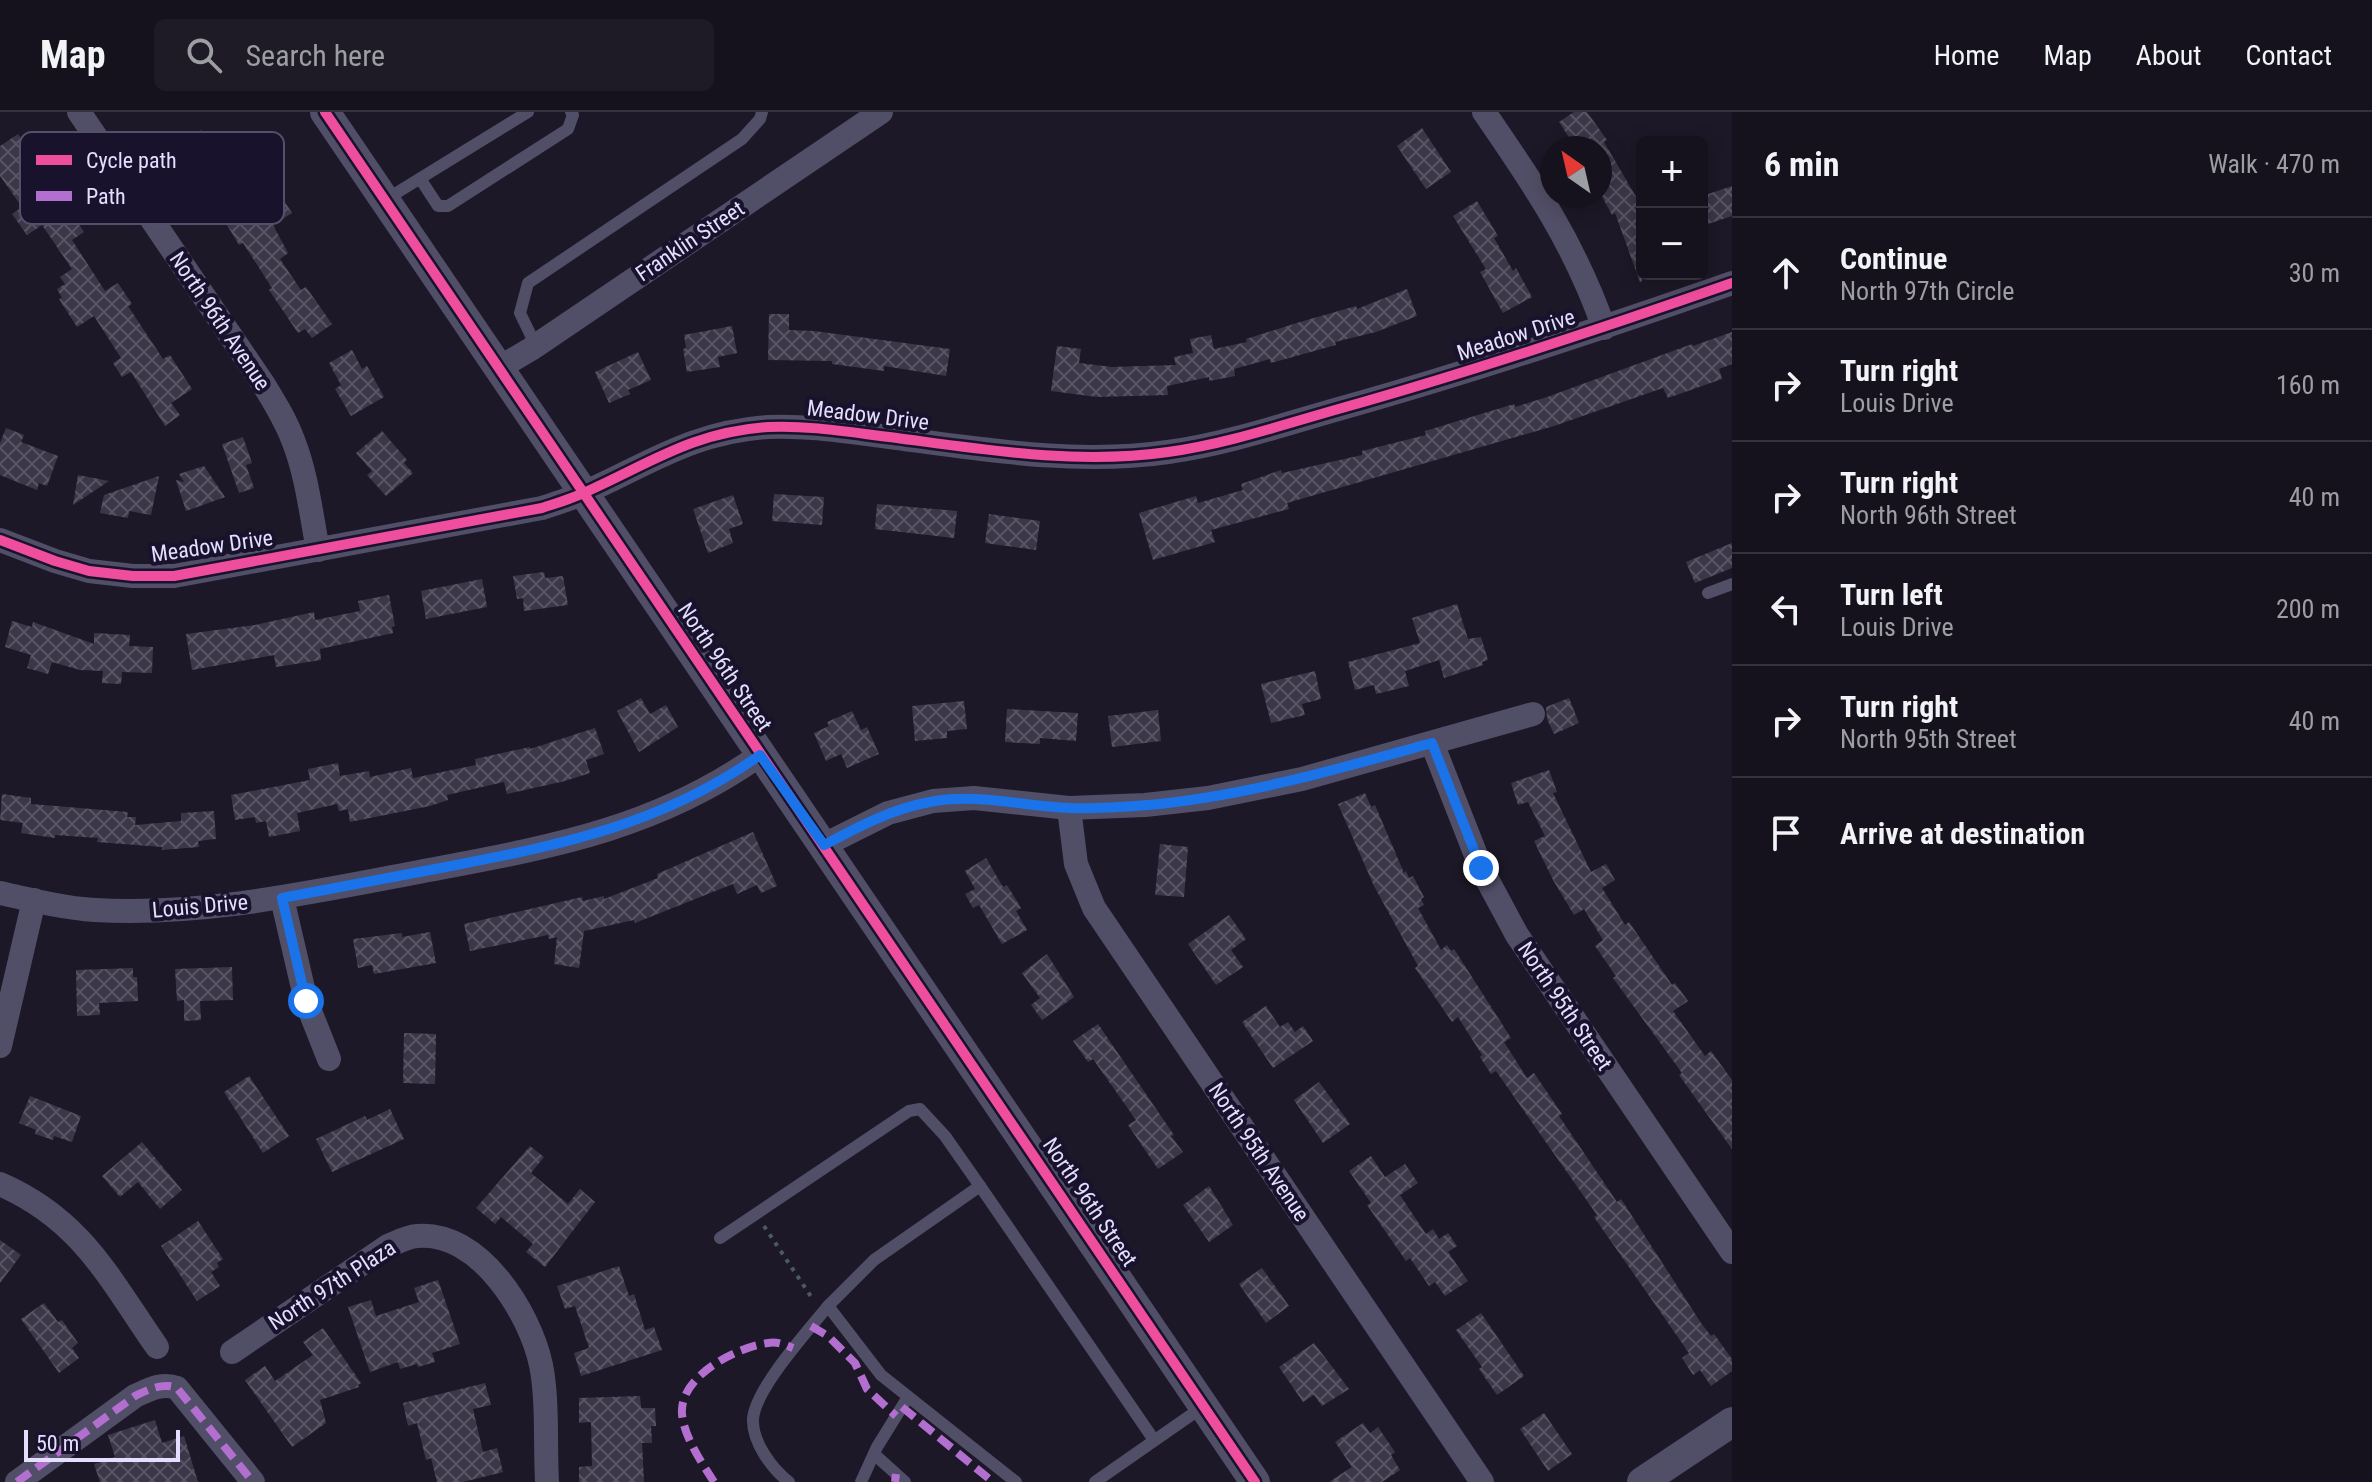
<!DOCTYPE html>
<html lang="en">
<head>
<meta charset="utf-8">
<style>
  body { margin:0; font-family:"Roboto Condensed",sans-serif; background:#1e1b26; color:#f1f3f6 }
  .controls { position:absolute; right:24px; top:24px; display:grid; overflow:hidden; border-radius:12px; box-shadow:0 4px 20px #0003 }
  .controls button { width:72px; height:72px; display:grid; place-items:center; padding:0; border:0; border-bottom:2px solid #34323b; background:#15121d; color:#f1f3f6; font:40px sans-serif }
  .compass { position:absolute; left:1540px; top:24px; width:72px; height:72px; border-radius:50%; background:#15121d; box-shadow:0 4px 20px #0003; rotate:326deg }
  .scale { position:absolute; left:24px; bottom:20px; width:156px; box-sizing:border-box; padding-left:8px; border:4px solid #e4deff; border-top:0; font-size:22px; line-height:28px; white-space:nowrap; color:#e4deff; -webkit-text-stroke:6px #18122d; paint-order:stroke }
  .stop { position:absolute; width:24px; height:24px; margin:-18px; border:6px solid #1a73e8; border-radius:50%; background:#fff }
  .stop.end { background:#1a73e8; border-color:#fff; box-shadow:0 2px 8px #0008 }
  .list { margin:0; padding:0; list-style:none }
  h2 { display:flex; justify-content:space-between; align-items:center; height:104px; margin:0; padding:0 32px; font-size:34px }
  h2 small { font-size:26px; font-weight:400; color:#9d9ea4 }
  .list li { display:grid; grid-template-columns:52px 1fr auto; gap:24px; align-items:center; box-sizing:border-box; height:112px; padding:0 32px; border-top:2px solid #34323b }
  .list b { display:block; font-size:30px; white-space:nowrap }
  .list p { margin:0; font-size:26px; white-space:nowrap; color:#9d9ea4 }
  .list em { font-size:26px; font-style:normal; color:#9d9ea4 }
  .icon { flex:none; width:44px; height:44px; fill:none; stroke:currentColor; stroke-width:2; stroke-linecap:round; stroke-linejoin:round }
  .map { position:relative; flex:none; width:1732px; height:1370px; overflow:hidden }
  header { display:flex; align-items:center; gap:48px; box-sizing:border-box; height:112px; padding:0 40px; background:#15121d; border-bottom:2px solid #34323b }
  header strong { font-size:38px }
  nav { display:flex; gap:44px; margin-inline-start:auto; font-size:28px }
  .search { width:560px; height:72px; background:#1e1b26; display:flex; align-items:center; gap:20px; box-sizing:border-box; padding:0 28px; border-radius:12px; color:#9d9ea4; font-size:30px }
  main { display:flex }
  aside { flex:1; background:#15121d }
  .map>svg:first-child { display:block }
</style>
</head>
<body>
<header>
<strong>Map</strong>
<div class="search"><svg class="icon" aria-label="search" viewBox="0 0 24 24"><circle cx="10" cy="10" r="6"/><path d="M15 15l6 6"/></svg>Search here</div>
<nav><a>Home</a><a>Map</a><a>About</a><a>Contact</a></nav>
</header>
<main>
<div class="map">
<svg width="1732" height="1370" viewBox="0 0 1732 1370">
  <defs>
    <pattern id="building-cross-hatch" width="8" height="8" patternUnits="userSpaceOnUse" patternTransform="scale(2)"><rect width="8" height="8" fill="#3b3748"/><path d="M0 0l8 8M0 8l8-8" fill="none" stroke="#575463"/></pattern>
  </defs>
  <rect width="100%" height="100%" fill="#1c1827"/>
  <!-- building -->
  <g fill="url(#building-cross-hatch)">
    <path d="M1574 0H1587L1607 28 1604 30 1642 95V169L1640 170 1615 101 1612 103 1600 81V36H1576L1559 10Z"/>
    <path d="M1422 16 1451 60 1426 77 1397 34Z"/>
    <path d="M201 18 213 37 217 34 250 86 253 84 258 92 278 79 292 101 273 113 288 141 280 147 301 178 306 175 332 212 312 226 305 217 298 221 269 178 272 176 243 131 239 133 227 113 230 111 194 56 189 59 174 36Z"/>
    <path d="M18 22 84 120 72 128 105 179 118 171 132 192 128 194 163 247 170 243 192 277 171 291 180 303 165 314 131 260 122 265 113 251 121 246 94 204 77 215 59 187 62 186 57 177 65 172 60 165 72 157 42 113 27 123 12 102 22 95 0 64V34Z"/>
    <path d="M1732 74V104L1708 112 1702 94V84Z"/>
    <path d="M1477 89 1498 124 1494 126 1513 159 1516 156 1532 185 1503 201 1480 160 1486 157 1453 104Z"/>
    <path d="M1407 177 1417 204 1376 220 1335 230 1336 233 1271 251 1270 247 1234 257 1235 264 1209 269V265L1167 274 1168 283 1097 285 1051 279 1057 234 1081 237 1079 251 1112 255 1176 253 1174 245 1193 241 1190 227 1211 223 1214 237 1247 230 1246 227 1300 210 1356 194 1357 197Z"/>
    <path d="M769 202H789V218L814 219 950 237 946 264 884 254V259L832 252V249L768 248Z"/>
    <path d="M732 214 737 241 718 245 720 255 687 260 683 237 686 236 684 223Z"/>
    <path d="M1732 220V252L1719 257 1722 267 1668 286 1663 276 1554 314 1287 391 1289 397 1211 418 1215 430 1153 448 1139 401 1196 384 1198 391 1243 378 1241 372 1281 358 1282 361 1362 343V339L1426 323 1425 319 1514 292 1515 295 1547 285 1692 232 1693 234Z"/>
    <path d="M352 238 362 257 367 254 384 285 351 304 335 277 341 273 329 251Z"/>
    <path d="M638 240 651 268 628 278 630 282 609 291 595 260Z"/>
    <path d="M6 316 24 323 21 330 58 344 47 374 39 371 37 378 0 363V331Z"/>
    <path d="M382 319 407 348 404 351 413 361 386 384 367 363 372 359 356 341Z"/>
    <path d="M243 325 252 351 246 353 254 376 239 381 222 332Z"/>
    <path d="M204 354 225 385 186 399 176 368 184 370 179 362Z"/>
    <path d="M78 363 109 369 73 393Z"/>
    <path d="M159 364 151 403 129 399 128 406 100 401 104 383Z"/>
    <path d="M774 382 824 385 822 413 772 409Z"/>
    <path d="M733 383 743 412 729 417 733 431 708 441 693 397Z"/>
    <path d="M877 392 957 399 954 426 875 417Z"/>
    <path d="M989 402 1040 409 1036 438 985 431Z"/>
    <path d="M1732 431V456L1695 471 1686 450Z"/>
    <path d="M544 460 545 466 563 464 568 493 524 499 523 486 517 487 513 464Z"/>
    <path d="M482 467 487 495 426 507 421 479Z"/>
    <path d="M389 483 395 514 392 515 393 521 320 537 321 548 276 555 274 543 192 558 186 522 255 513 314 500 315 508 360 499 358 489Z"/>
    <path d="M1457 492 1468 527 1481 525 1488 548 1482 550 1483 553 1444 566 1439 548 1405 559 1409 574 1376 582 1374 573 1355 578 1348 550 1420 531 1412 506Z"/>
    <path d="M12 509 32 515 33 510 94 532V521L130 523 129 534 153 535 152 561 122 560 121 572 102 571 103 559 80 558 52 550 48 562 27 556 31 543 5 535Z"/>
    <path d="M1315 559 1321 587 1302 592 1305 603 1271 611 1261 572Z"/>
    <path d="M641 586 650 602 666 593 678 615 639 640 617 599Z"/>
    <path d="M1569 586 1579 611 1554 622 1547 607 1546 595Z"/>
    <path d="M964 589 967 617 947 619V626L915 629 912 594Z"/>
    <path d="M1007 597 1078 601 1076 629 1040 626V632L1005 630Z"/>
    <path d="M1158 598 1161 629 1112 635 1108 604Z"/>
    <path d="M852 599 861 618 867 615 879 642 847 656 841 642 826 649 814 621 829 614 827 610Z"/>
    <path d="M595 616 604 642 586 648 590 661 565 669 507 682 504 670 447 683 448 688 430 694 350 710 348 697 339 699 337 692 297 701 300 719 269 725 266 709 256 711 255 705 235 708 231 683 310 668 308 657 338 651 340 664 369 659 370 665 411 656 413 666 476 653 475 647 530 635V637Z"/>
    <path d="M1549 658 1557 680 1553 681 1591 760 1606 752 1615 768 1602 776 1625 813 1629 810 1672 873 1675 871 1688 889 1673 899 1705 944 1711 939 1732 968V1037L1679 963 1682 961 1613 866 1616 864 1595 834 1603 828 1584 797 1574 803 1553 768 1534 729 1545 724 1528 690 1518 693 1511 671Z"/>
    <path d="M1365 681 1371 695 1375 693 1404 761 1406 759 1409 766 1413 764 1424 785 1421 787 1424 793 1418 796 1441 838 1447 833 1451 839 1454 837 1511 926 1504 930 1527 966 1534 961 1562 1002 1559 1004 1617 1090 1621 1087 1701 1211 1711 1224 1714 1222 1732 1247V1259L1711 1274 1700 1258 1693 1263 1682 1246 1689 1241 1594 1105 1597 1103 1496 959 1491 962 1480 945 1482 943 1458 905 1452 910 1415 856 1418 854 1374 774 1338 692Z"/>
    <path d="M2 682 31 686V692L128 700 127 705H136L135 713 181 709V701L214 699 216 727 198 729 199 735 162 738V735L97 730 98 726 55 723V726L21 721 23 711 0 708Z"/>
    <path d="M753 720 777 774 761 781 757 773 737 782 733 772 635 811 634 808 584 819 579 856 554 852 557 825 549 827 548 823 470 839 464 812 582 785 583 789 604 784V787L658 766 657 762Z"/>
    <path d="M1160 732 1188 735 1184 785 1155 783Z"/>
    <path d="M986 746 1003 775 1007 773 1021 796 1016 799 1027 818 1002 832 979 793 973 796 965 782 975 777 965 759Z"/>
    <path d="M1229 803 1246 827 1231 838 1243 855 1216 873 1188 832Z"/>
    <path d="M430 820 436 851 374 862 372 853 358 856 353 827 402 821V825Z"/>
    <path d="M1047 842 1074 885 1042 908 1031 893 1040 886 1022 861Z"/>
    <path d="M232 855 233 888 200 889 201 908 184 909V888L177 889 175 857Z"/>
    <path d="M133 856V865H137L138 889 99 891 100 903 77 904 76 858Z"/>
    <path d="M1266 894 1280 915 1288 910 1295 920 1303 914 1313 929 1273 956 1242 910Z"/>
    <path d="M1098 912 1174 1023 1171 1024 1183 1040 1158 1057 1128 1013 1136 1008 1093 947 1088 950 1073 929Z"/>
    <path d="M404 921 436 922 435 972 403 971Z"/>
    <path d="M249 964 289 1024 263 1041 224 980Z"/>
    <path d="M1319 970 1350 1012 1323 1031 1294 988Z"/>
    <path d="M30 984 81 1004 72 1030 54 1024 53 1028 35 1022 36 1018 19 1011Z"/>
    <path d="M390 997 404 1027 332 1060 316 1027 365 1004 367 1008Z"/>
    <path d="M142 1030 182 1078 160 1097 138 1070 120 1085 102 1064Z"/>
    <path d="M530 1034 544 1045 531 1061 568 1092 580 1077 595 1090 545 1155 526 1140 533 1132 501 1105 495 1112 476 1096Z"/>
    <path d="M1371 1044 1385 1065 1405 1052 1418 1071 1400 1083 1426 1122 1433 1117 1439 1127 1448 1121 1457 1134 1448 1140 1468 1169 1445 1184 1435 1170 1429 1174 1410 1146 1406 1149 1367 1093 1371 1091 1349 1059Z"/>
    <path d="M1209 1074 1233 1113 1209 1130 1183 1093Z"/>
    <path d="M198 1109 223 1147 217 1151 219 1155 211 1160 220 1174 197 1189 161 1134Z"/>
    <path d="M0 1128 21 1143 0 1171Z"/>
    <path d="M619 1154 629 1184 634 1182 645 1218 654 1215 662 1238 581 1264 574 1241 589 1236 575 1194 565 1197 557 1174Z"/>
    <path d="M1262 1156 1289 1194 1266 1211 1239 1172Z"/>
    <path d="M438 1168 460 1232 432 1241 435 1250 418 1255 417 1252 400 1257 398 1250 370 1260 348 1195 371 1188 376 1204 419 1190 414 1176Z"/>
    <path d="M44 1191 58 1210 62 1208 78 1231 72 1236 79 1246 59 1261 21 1207Z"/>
    <path d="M1481 1201 1524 1264 1497 1283 1479 1257 1482 1255 1456 1218Z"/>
    <path d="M323 1216 361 1271 358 1273 359 1275 320 1288 326 1311 292 1335 245 1268 265 1254 275 1269 313 1243 303 1230Z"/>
    <path d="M1314 1231 1349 1277 1322 1294 1314 1283 1303 1290 1279 1255Z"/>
    <path d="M485 1271 491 1293 473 1297 483 1340 497 1336 503 1360 463 1370H437L431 1346 426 1348 417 1311 408 1314 403 1291Z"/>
    <path d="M640 1284 641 1296H655L656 1314H651L652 1331H642L644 1370H579V1355L592 1354 591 1310 579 1311V1286Z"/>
    <path d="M1544 1301 1572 1342 1548 1359 1520 1317Z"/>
    <path d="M155 1308 162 1331 184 1324 198 1370H100L94 1352 115 1345 108 1323Z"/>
    <path d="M1363 1311 1370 1321 1378 1315 1395 1340 1391 1343 1400 1358 1382 1370H1329L1352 1355 1335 1330Z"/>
  </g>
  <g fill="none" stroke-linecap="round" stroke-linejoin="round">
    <!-- path -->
    <path stroke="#4c5868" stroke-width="4" stroke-dasharray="4 6" stroke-linecap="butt" d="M764 1114 812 1186"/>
    <!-- service -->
    <g stroke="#514e67" stroke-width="12">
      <path d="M421 68 438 94H448L568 17 573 3 571 0"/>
      <path d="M385 88 528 0"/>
      <path d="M536 234 520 201 528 171 742 27 760 7 762 0"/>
      <path d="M1708 481 1732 472"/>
      <path d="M720 1126 909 999 920 997 945 1024 980 1074"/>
      <path d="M874 1342 905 1370"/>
      <path d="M789 1370C772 1357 752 1330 753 1307 755 1277 808 1219 828 1194"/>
      <path d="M861 1370 877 1335 908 1285"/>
      <path d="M1016 1370 881 1263 828 1194 874 1148 980 1074 1154 1328"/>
      <path d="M1095 1370 1204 1294"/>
    </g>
    <!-- minor -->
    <g stroke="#514e67" stroke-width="24">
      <path d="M79 0 264 273C275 291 286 309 293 328 307 363 311 402 318 438"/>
      <path d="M1484 0C1535 74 1574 131 1604 216"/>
      <path d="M499 256 531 237 881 0"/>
      <path d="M0 428 55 449 89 459 133 464H174L542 396C557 391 574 386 588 379 652 350 694 320 768 315 811 313 854 321 897 326 987 338 1078 353 1168 340 1227 332 1285 312 1342 296 1474 259 1603 216 1732 171"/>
      <path d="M1432 631 1481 756 1517 823 1732 1140"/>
      <path d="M1069 696 1076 752 1094 796 1482 1370"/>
      <path d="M824 733 888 701 933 689 974 686 1069 696 1145 693 1208 686 1302 667 1533 602"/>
      <path d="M0 781C31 788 64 796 95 798 205 804 312 780 419 760 544 736 653 719 760 643"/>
      <path d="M282 786 306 889 329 947"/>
      <path d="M0 934 34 788"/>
      <path d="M0 1072C81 1107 109 1166 157 1235"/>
      <path d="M232 1240 388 1134C398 1130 406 1125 417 1124 479 1118 530 1201 541 1253 548 1287 545 1334 547 1370"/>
      <path d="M17 1370 135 1284C148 1278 162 1270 177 1276L253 1370"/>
    </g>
    <!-- tertiary -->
    <g stroke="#514e67" stroke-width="30">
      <path d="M325 0 1255 1370"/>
      <path d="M1642 1370 1732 1310"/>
    </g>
    <!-- quiet -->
    <g stroke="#b36fd0" stroke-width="8" stroke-dasharray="16 8" stroke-linecap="butt">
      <path d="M811 1214 828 1224 855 1251 867 1277 896 1304"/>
      <path d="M902 1295 993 1370"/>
      <path d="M17 1370 135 1284C148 1278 162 1270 177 1276L253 1370"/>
      <path d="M714 1370C702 1351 684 1325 682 1302 679 1264 737 1235 768 1231 777 1229 785 1233 793 1236"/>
      <path d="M895 1370 896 1362"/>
    </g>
    <!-- cycleway casing -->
    <g stroke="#18122d" stroke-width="15">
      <g id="cycleway">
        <path d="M325 0 1255 1370"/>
        <path d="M0 428 55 449 89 459 133 464H174L542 396C557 391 574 386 588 379 652 350 694 320 768 315 811 313 854 321 897 326 987 338 1078 353 1168 340 1227 332 1285 312 1342 296 1474 259 1603 216 1732 171"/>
      </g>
    </g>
    <!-- cycleway -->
    <use href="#cycleway" stroke="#ef4d9e" stroke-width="10"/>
  </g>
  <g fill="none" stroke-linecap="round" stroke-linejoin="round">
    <!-- route -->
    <path stroke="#1a73e8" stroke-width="10" d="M306 889 282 786C338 775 395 765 451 754 564 732 663 712 760 643L824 733C858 715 891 697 930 690 976 681 1022 694 1069 696 1094 697 1122 695 1148 693 1245 684 1338 657 1432 631L1481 756"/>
  </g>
  <g text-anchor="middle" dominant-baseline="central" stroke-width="8" stroke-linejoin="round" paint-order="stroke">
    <!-- street labels -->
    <g font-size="22" fill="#e4deff" stroke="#18122d">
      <text transform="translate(690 129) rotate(-34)">Franklin Street</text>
      <text transform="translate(220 209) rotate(56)">North 96th Avenue</text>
      <text transform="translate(1516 223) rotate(-18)">Meadow Drive</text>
      <text transform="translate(868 303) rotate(7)">Meadow Drive</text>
      <text transform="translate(212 434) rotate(-8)">Meadow Drive</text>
      <text transform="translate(725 555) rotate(56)">North 96th Street</text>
      <text transform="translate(200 794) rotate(-5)">Louis Drive</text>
      <text transform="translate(1565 894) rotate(56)">North 95th Street</text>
      <text transform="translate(1259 1040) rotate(56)">North 95th Avenue</text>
      <text transform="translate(1090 1090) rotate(56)">North 96th Street</text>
      <text transform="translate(332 1173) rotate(-33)">North 97th Plaza</text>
    </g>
  </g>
  <!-- legend -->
  <rect x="20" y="20" width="264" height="92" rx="12" fill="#18122d" stroke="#554f6c" stroke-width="2"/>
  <rect x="36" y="43" width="36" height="10" fill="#ef4d9e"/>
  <rect x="36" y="79" width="36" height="10" fill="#b36fd0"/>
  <g font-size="22" fill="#e4deff">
    <text x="86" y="56">Cycle path</text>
    <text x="86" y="92">Path</text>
  </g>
</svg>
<div class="controls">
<button>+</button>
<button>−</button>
</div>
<svg class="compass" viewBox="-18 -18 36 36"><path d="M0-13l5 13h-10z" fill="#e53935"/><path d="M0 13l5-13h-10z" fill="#9d9ea4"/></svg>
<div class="scale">50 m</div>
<div class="stop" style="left:306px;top:889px"></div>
<div class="stop end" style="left:1481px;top:756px"></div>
</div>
<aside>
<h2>6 min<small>Walk · 470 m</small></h2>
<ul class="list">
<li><svg class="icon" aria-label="ahead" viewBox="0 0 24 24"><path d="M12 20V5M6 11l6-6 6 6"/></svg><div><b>Continue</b><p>North 97th Circle</p></div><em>30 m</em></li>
<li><svg class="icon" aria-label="right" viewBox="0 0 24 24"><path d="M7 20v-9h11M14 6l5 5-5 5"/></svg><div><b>Turn right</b><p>Louis Drive</p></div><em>160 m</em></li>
<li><svg class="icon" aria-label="right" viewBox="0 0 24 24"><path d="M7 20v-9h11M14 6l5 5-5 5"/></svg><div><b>Turn right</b><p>North 96th Street</p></div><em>40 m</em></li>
<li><svg class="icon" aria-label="left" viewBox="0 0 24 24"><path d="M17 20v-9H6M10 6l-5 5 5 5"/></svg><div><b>Turn left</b><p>Louis Drive</p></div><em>200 m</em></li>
<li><svg class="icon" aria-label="right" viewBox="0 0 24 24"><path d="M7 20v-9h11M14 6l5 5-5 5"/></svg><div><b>Turn right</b><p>North 95th Street</p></div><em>40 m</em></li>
<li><svg class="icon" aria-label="arrive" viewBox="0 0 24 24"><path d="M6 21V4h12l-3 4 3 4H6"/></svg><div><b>Arrive at destination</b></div></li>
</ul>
</aside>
</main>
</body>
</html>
